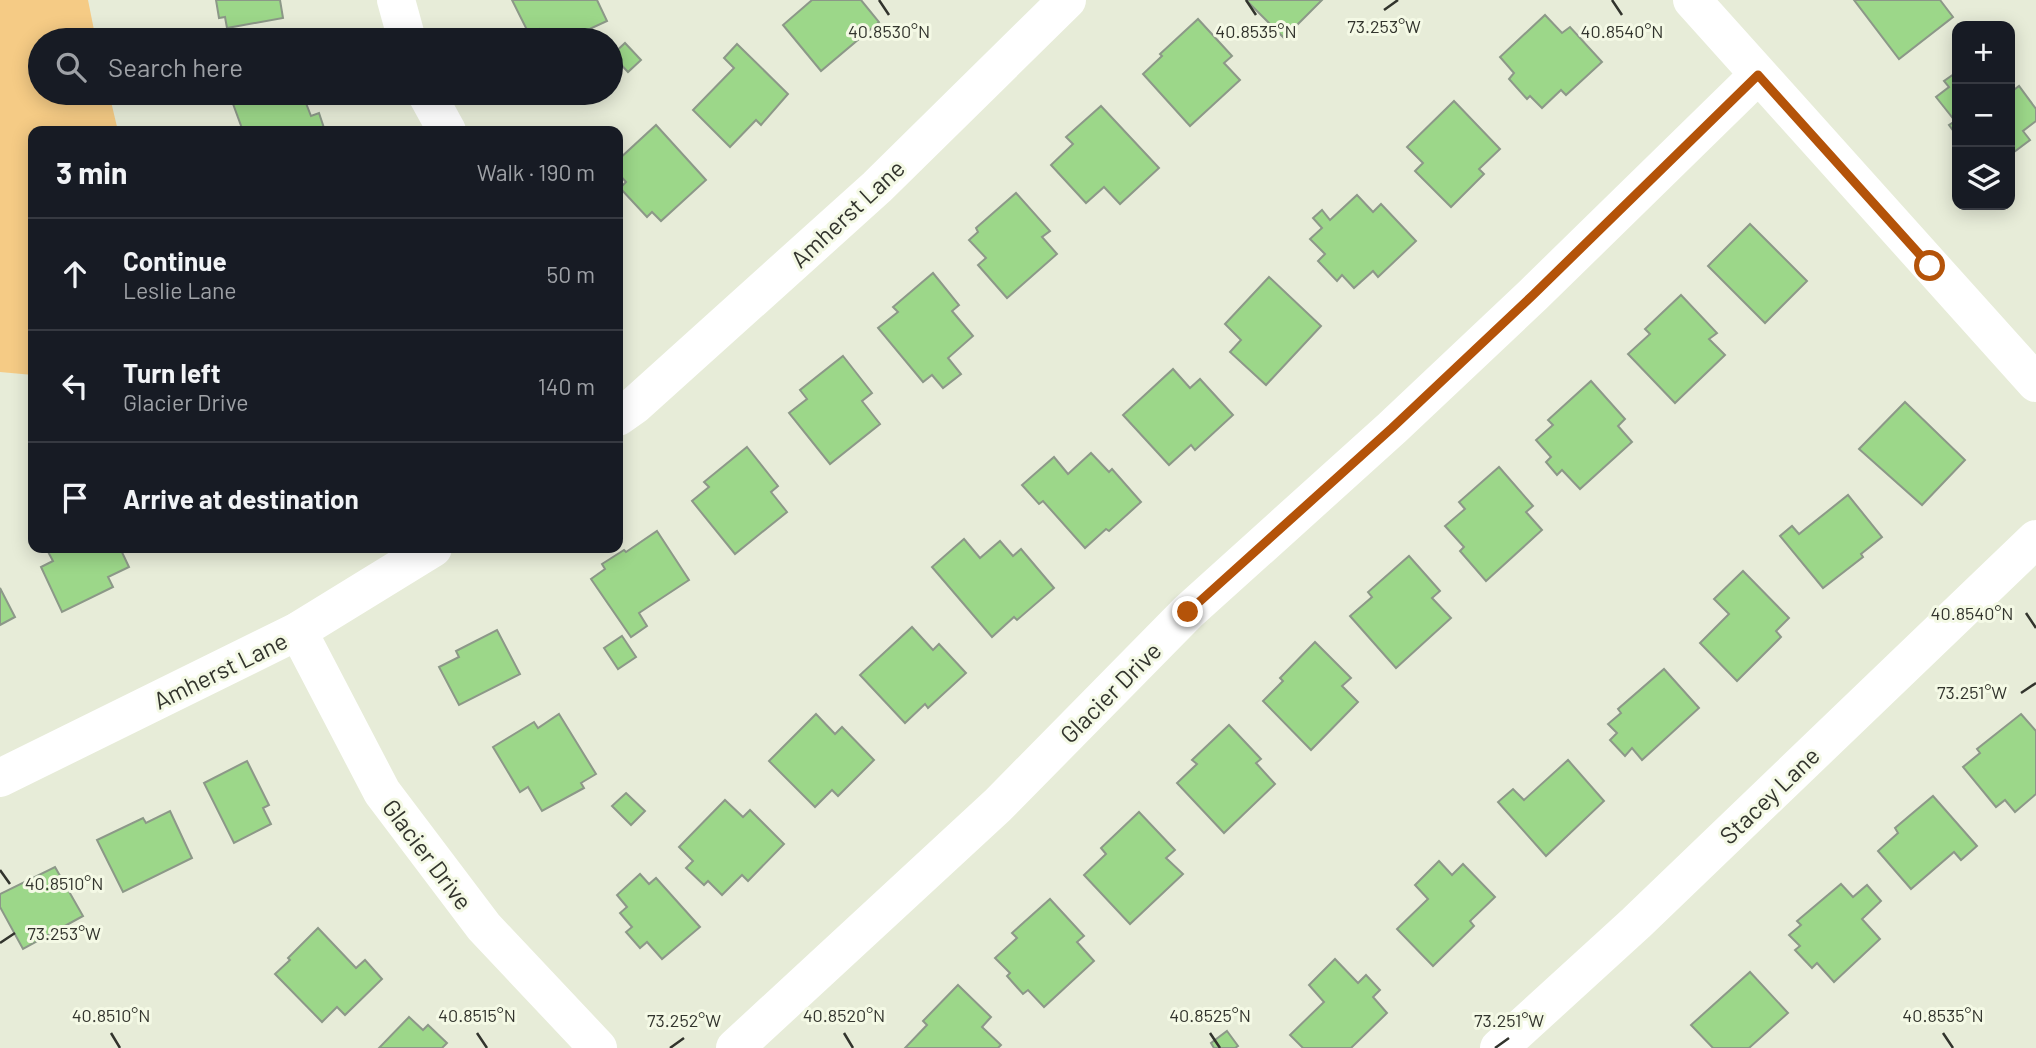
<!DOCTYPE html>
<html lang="en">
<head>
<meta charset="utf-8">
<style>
  body { margin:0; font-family:Barlow,sans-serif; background:#242831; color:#f1f3f6 }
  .controls { position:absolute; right:21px; top:21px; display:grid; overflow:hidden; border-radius:14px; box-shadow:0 4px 18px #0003 }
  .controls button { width:63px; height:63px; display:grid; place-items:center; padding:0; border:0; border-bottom:2px solid #363941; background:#171b24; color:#f1f3f6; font:35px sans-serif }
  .stop { position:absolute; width:21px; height:21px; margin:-16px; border:5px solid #b45309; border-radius:50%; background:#fff }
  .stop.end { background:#b45309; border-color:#fff; box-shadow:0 2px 7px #0008 }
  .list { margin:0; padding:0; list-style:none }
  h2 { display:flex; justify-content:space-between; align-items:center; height:91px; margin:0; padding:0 28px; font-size:30px }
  h2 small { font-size:23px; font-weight:400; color:#9ea1a6 }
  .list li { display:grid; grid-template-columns:46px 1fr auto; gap:21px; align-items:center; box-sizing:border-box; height:112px; padding:0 28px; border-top:2px solid #363941 }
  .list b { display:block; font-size:26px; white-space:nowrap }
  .list p { margin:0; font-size:23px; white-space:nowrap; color:#9ea1a6 }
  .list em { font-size:23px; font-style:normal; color:#9ea1a6 }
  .icon { flex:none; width:38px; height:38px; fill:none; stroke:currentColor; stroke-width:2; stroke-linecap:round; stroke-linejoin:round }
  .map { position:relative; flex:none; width:2036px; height:1048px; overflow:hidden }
  .search { position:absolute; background:#171b24; box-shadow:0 4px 18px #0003; left:28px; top:28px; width:595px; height:77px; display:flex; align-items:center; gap:18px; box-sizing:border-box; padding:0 24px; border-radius:38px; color:#9ea1a6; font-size:26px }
  .panel { position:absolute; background:#171b24; box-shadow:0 4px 18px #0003; left:28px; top:126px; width:595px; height:427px; border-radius:14px }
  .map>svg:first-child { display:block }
</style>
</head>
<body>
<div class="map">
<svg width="2036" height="1048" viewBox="0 0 2036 1048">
  <rect width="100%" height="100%" fill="#e7ecd8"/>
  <!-- green -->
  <path fill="#f5cb85" d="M0 0H88L96 40H40V93H109L118 131H33V375L0 372Z"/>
  <!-- building -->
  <g fill="#9cd789" stroke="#8c9888" stroke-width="2">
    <path d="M216 0H280L283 18 227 28 225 17 219 18Z"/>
    <path d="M512 0H597L607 21 566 40H545L539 29 529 34Z"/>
    <path d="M812 0H861L879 22 821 71 783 25Z"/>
    <path d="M1246 0H1322L1284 38Z"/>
    <path d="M1854 0H1940L1953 17 1899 59Z"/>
    <path d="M1545 15 1562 33 1570 27 1602 62 1566 95 1561 90 1542 108 1530 96 1527 99 1509 79 1514 73 1500 57Z"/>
    <path d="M1198 19 1232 56 1224 63 1240 80 1190 126 1143 74 1162 56 1160 54Z"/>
    <path d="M625 43 641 60 628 72 612 55Z"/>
    <path d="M737 44 788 94 761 125 756 120 730 147 693 110 734 68 724 58Z"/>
    <path d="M1957 72V136L1949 125 1955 121 1936 97 1949 87 1944 81Z"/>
    <path d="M2010 82 2015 89 2019 86 2036 109V121L2023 131 2030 140 2010 155Z"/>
    <path d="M229 93H302L311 116 319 113 325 131H243Z"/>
    <path d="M1454 101 1500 149 1479 169 1484 174 1451 207 1415 171 1423 163 1407 147Z"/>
    <path d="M1101 106 1159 168 1120 204 1104 187 1086 203 1051 165 1073 144 1066 137Z"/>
    <path d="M656 125 706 180 661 221 652 212 647 217 620 188 626 182 618 173V160Z"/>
    <path d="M1016 193 1050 231 1042 237 1057 254 1007 298 978 265 986 258 969 240 978 232 976 228Z"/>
    <path d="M1357 195 1373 212 1381 204 1416 241 1378 277 1373 271 1354 288 1342 275 1337 281 1318 261 1325 254 1310 239 1322 228 1313 218 1322 210 1330 220Z"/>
    <path d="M1750 224 1807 281 1765 323 1708 266Z"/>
    <path d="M933 273 959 305 952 311 973 336 948 358 961 374 943 388 932 375 923 382 878 328 898 312 893 307Z"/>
    <path d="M1269 277 1321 326 1266 385 1230 352 1241 340 1225 324Z"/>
    <path d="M1681 295 1717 333 1709 339 1725 355 1675 403 1628 354 1650 334 1645 329Z"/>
    <path d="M843 356 872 393 862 401 880 424 830 464 789 413 807 399 800 390Z"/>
    <path d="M1173 369 1190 388 1200 379 1233 415 1195 450 1191 445 1169 465 1123 415Z"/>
    <path d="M1591 381 1625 419 1618 426 1632 442 1580 489 1562 470 1557 475 1546 462 1551 457 1536 440 1553 425 1548 420Z"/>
    <path d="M1905 402 1965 460 1922 505 1859 449Z"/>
    <path d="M747 447 778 486 771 492 787 512 735 554 692 501 709 487 704 482Z"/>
    <path d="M1091 453 1109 472 1112 469 1141 502 1109 531 1106 529 1085 548 1043 501 1039 504 1022 485 1054 457 1068 474Z"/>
    <path d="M1499 467 1533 506 1526 512 1542 530 1486 581 1460 551 1464 547 1445 526 1465 509 1459 502Z"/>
    <path d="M1848 495 1882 537 1861 554 1863 557 1823 588 1780 536 1792 526 1799 534Z"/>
    <path d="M657 531 689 580 639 613 647 626 631 637 591 579 605 569 602 564 624 550 626 552Z"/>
    <path d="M964 539 980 558 1000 541 1013 556 1021 549 1054 588 1017 620 1014 617 992 637 932 567Z"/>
    <path d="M46 548H120L129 567 108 577 113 587 62 612 41 567 53 561Z"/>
    <path d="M1409 556 1440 591 1432 598 1451 618 1396 668 1350 616 1372 597 1368 592Z"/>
    <path d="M1743 571 1789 618 1776 631 1781 637 1737 681 1700 643 1729 614 1714 599Z"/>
    <path d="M0 588 15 617 0 625Z"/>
    <path d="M912 627 933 650 939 644 966 673 928 708 925 704 905 723 860 675Z"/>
    <path d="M497 630 520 674 459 705 439 667 459 657 456 651Z"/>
    <path d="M622 636 636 657 618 669 604 648Z"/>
    <path d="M1315 642 1351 678 1342 686 1358 702 1311 750 1263 701 1283 681 1280 678Z"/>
    <path d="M1664 669 1699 708 1642 760 1632 748 1625 756 1610 740 1617 733 1608 724 1621 713 1618 709Z"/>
    <path d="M559 714 596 774 581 783 584 788 542 811 528 787 520 792 493 747 534 722 538 728Z"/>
    <path d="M816 714 835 734 842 727 874 760 838 796 832 790 815 807 769 761Z"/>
    <path d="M2021 714 2036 731V794L2015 812 2005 800 1996 807 1963 767 1980 753 1977 749Z"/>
    <path d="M1229 725 1261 759 1256 763 1275 784 1224 833 1177 783 1197 764 1192 760Z"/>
    <path d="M1568 760 1604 801 1546 856 1498 802 1513 789 1524 800Z"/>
    <path d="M247 761 269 805 263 808 271 824 234 843 204 783Z"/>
    <path d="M626 793 645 811 631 825 612 806Z"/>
    <path d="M1933 796 1977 846 1961 860 1954 852 1911 889 1878 851 1898 833 1895 828Z"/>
    <path d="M725 800 743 817 750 810 784 844 748 881 742 875 722 895 708 881 704 885 686 868 693 861 679 847Z"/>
    <path d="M170 811 192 858 123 892 97 840 143 818 146 823Z"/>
    <path d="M1139 812 1175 850 1166 858 1183 874 1130 924 1084 875 1106 854 1101 848Z"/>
    <path d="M1439 861 1452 875 1463 864 1495 897 1470 921 1474 926 1433 966 1397 929 1428 899 1415 885Z"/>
    <path d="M55 867 83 916 23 949 0 907V894Z"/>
    <path d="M640 874 649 884 656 878 700 927 662 959 647 942 640 948 626 932 632 927 620 913 627 907 617 895Z"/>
    <path d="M1841 884 1853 897 1867 885 1881 901 1862 919 1880 939 1834 982 1817 963 1812 968 1795 950 1800 946 1789 935 1801 925 1797 921Z"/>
    <path d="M1050 899 1084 936 1077 942 1094 961 1044 1007 1028 990 1023 994 1007 976 1010 973 995 958 1017 938 1012 933Z"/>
    <path d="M318 928 356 968 365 960 382 979 345 1015 337 1007 322 1022 275 974 290 960 288 958Z"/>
    <path d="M1335 959 1358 983 1366 975 1380 990 1373 997 1387 1013 1351 1048H1303L1290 1035 1324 1002 1309 985Z"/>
    <path d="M1750 972 1788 1013 1749 1048H1713L1691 1025Z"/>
    <path d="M958 985 991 1017 982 1027 1001 1045 998 1048H905L927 1025 923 1021Z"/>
    <path d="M409 1017 423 1030 428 1025 447 1043 442 1048H379Z"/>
    <path d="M1227 1031 1238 1046 1235 1048H1214L1211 1043Z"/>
  </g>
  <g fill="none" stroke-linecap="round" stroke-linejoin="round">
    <!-- minor -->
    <g stroke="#fff" stroke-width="38">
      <path d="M396 0 407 40"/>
      <path d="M1692 0 2036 383"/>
      <path d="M426 93 447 131"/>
      <path d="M618 417 635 405 877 187 1067 0"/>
      <path d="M298 631 382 792 484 927 598 1048"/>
      <path d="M0 778 298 631 433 548"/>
      <path d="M735 1048 998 805 1188 612 1392 428 1533 295 1758 75"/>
      <path d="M1499 1048 1636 923 2036 539"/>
    </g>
  </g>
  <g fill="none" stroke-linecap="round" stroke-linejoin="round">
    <!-- route -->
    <path stroke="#b45309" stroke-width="9" d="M1188 612 1392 428 1533 295 1758 75 1930 266"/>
  </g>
  <!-- ticks -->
  <path fill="none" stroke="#32342d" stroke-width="2.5" d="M879 0 889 15M1246 0 1256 15M1612 0 1622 15M1384 10 1398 0M2026 613 2036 628M2021 693 2036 683M0 870 10 884M0 943 15 933M111 1033 120 1048M477 1033 487 1048M844 1033 853 1048M1210 1033 1220 1048M1943 1033 1953 1048M670 1048 684 1038M1495 1048 1509 1038"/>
  <g text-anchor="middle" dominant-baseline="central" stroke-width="6" stroke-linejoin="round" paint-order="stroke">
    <!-- street labels -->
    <g font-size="24" fill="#32342d" stroke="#f4f9e5">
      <text transform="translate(847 213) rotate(-43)">Amherst Lane</text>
      <text transform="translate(220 670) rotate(-26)">Amherst Lane</text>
      <text transform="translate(1110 692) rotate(-45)">Glacier Drive</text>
      <text transform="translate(1769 795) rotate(-44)">Stacey Lane</text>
      <text transform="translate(428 854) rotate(53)">Glacier Drive</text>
    </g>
  </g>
  <g font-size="18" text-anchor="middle" fill="#32342d" stroke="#f4f9e5" stroke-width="6" stroke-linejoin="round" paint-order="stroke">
    <text x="1384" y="33">73.253°W</text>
    <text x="889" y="38">40.8530°N</text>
    <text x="1622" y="38">40.8540°N</text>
    <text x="1256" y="38">40.8535°N</text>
    <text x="1972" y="620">40.8540°N</text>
    <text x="1972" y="699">73.251°W</text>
    <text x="64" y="890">40.8510°N</text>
    <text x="64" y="940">73.253°W</text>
    <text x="111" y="1022">40.8510°N</text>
    <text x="477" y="1022">40.8515°N</text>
    <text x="844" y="1022">40.8520°N</text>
    <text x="1210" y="1022">40.8525°N</text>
    <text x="1943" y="1022">40.8535°N</text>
    <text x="684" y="1027">73.252°W</text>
    <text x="1509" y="1027">73.251°W</text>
  </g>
</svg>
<div class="controls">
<button>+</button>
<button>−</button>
<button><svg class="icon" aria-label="layers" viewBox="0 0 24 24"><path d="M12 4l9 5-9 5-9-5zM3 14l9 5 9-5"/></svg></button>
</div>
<div class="stop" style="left:1930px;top:266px"></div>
<div class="stop end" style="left:1188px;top:612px"></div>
<div class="search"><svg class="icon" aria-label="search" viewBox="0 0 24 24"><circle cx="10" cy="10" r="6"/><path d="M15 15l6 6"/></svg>Search here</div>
<section class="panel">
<h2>3 min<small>Walk · 190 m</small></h2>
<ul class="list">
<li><svg class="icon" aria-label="ahead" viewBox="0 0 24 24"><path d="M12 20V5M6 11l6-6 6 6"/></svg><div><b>Continue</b><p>Leslie Lane</p></div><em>50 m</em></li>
<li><svg class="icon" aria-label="left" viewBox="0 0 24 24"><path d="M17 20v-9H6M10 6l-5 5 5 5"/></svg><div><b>Turn left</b><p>Glacier Drive</p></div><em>140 m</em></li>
<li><svg class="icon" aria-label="arrive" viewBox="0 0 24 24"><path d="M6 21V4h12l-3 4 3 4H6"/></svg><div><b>Arrive at destination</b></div></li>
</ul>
</section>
</div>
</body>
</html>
